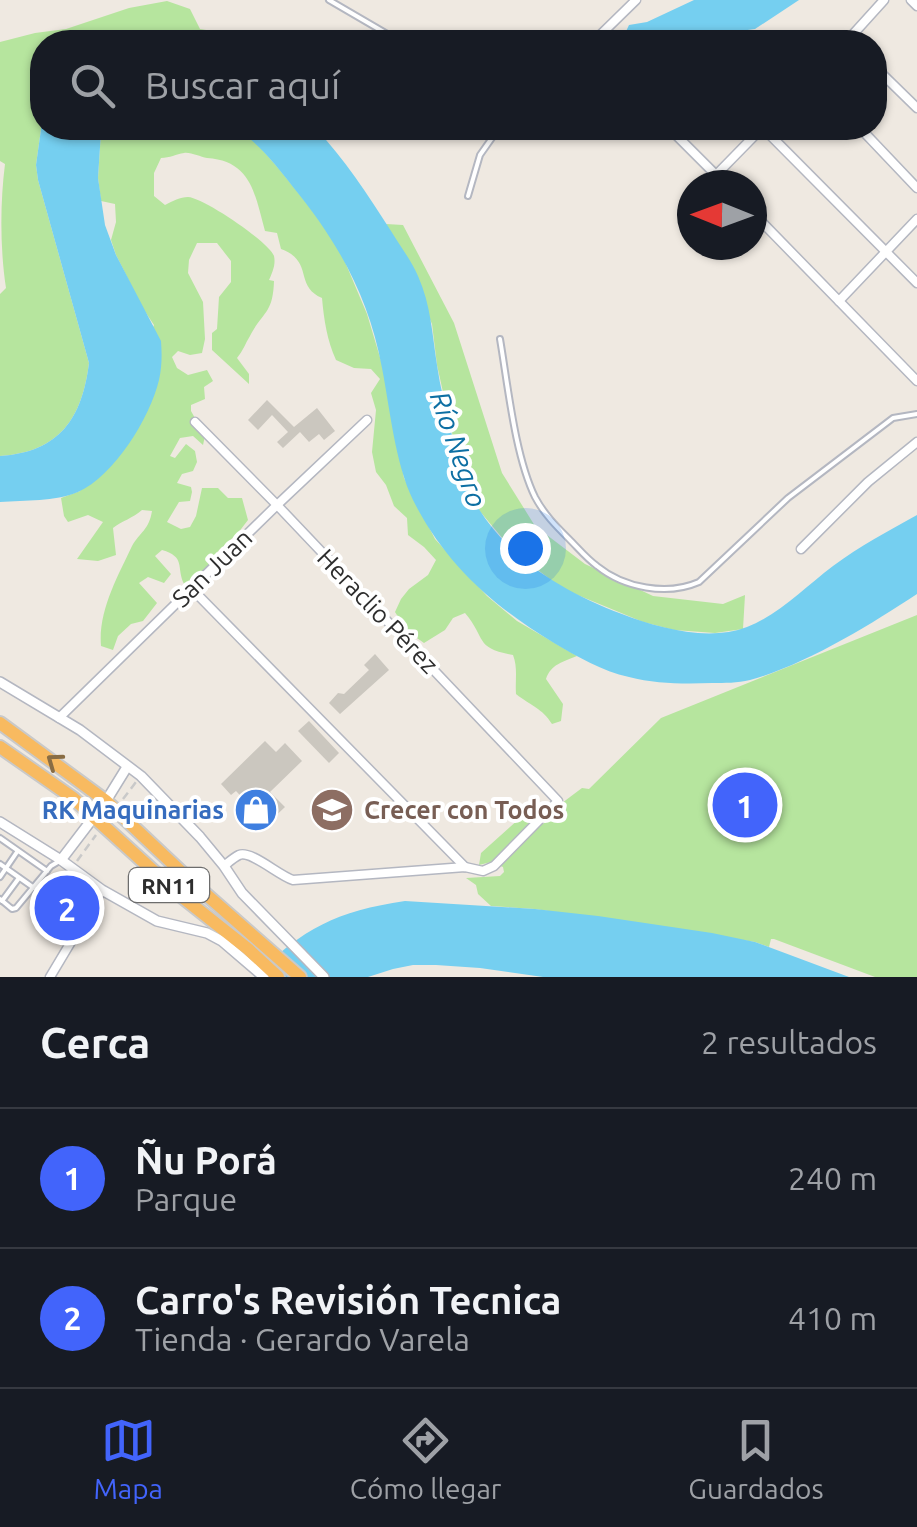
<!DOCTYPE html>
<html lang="es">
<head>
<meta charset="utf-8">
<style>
  body { margin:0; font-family:Ubuntu,sans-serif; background:#242831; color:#f1f3f6 }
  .compass { position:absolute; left:677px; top:170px; width:90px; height:90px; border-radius:50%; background:#171b24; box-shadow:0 2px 8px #0004; rotate:271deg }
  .you { position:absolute; left:525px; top:548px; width:35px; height:35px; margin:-25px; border:8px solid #fff; border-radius:50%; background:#1a73e8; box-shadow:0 0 0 15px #1a73e833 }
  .badge { display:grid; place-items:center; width:65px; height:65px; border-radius:50%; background:#4264fb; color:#fff; font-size:32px; font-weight:700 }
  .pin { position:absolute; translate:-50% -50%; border:5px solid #fff; box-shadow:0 2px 10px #0006 }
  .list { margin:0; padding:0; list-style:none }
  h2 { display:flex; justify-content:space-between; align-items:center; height:130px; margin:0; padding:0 40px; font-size:42px }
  h2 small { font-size:32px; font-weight:400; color:#9ea1a6 }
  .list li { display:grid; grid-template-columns:65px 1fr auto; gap:30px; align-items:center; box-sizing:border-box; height:140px; padding:0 40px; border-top:2px solid #363941 }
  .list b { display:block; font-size:38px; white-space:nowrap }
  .list p { margin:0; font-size:32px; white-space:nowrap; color:#9ea1a6 }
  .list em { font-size:32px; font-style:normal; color:#9ea1a6 }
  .icon { flex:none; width:55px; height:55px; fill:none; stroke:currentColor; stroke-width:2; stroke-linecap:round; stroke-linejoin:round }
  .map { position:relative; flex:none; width:917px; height:977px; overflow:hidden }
  .search { position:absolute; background:#171b24; box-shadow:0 2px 8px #0004; left:30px; right:30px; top:30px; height:110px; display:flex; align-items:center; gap:25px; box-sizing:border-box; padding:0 35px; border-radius:40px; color:#9ea1a6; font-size:38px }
  .sheet { height:410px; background:#171b24 }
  nav { display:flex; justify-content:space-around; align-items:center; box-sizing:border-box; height:140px; border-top:2px solid #363941; background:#171b24; font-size:28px; color:#9ea1a6 }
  nav a { display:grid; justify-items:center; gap:5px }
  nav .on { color:#4264fb }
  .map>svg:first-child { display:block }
</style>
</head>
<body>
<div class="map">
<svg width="917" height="977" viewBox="0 0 917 977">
  <rect width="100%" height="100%" fill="#efe9e1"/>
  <!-- green -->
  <g fill="#b6e59e">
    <path d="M167 1 190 9 200 29 248 37 252 42H42V122L36 165 38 180 89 363C82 418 60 452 0 456V294L6 288C0 249 0 203 5 164L0 161V42L35 33 66 29 129 8Z"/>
    <path d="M103 128H236L252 138 279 169 312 210 340 250 367 314 382 364 404 478 435 539 487 596 517 621 577 656C563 662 551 664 546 679L563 704 561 721 552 724C542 708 531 706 516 694 515 680 518 668 513 655 474 648 487 639 465 613L453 618 445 630 424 643 407 631 395 612 401 599 409 589 428 575 436 560 424 547 408 535 407 518 394 506 386 485 376 472 372 452 376 410 371 393 380 379 371 369 354 368 336 360C327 340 324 320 322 298 294 286 314 261 281 249L277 233 265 231C255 195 252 161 207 158 200 157 191 152 184 153 176 154 170 158 161 158L154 173V196L165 205C173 201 180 197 188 197 204 198 269 242 274 256 276 265 272 273 269 280L274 281C273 314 263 311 250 336 245 344 243 351 237 358L249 374V384L212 350V333L217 329 219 297 231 282V261L217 243H197L189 260 188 273 203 302 205 339 202 353 190 355 178 351 172 357 177 368 188 375 207 370 213 381 204 387 205 399 191 405V411L205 436 203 445 193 436 180 438 170 456 175 458 186 444 195 451 197 462 193 471 182 474 177 483 191 487 192 492 190 501 179 502 167 522 181 529 190 527 196 516 202 488H218L228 498H242L248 520 238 533 216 553 215 570 206 585 184 584C176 567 186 557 162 550L155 556 171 574 164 583 148 577 139 583 157 603 143 621 131 624 118 636 113 650 101 646C98 611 118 576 132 546 140 532 149 530 152 511L142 510C133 518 122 521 113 528L116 555 98 561 77 559 103 522 88 515 68 522 64 516 61 498 80 491 154 325 142 307 116 255 111 240 116 222 115 204 101 201 98 178 101 131Z"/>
    <path d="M386 224 403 225 454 323 502 473 535 526 585 564 653 596 723 604 745 595 743 629 715 633 674 630 643 622 563 589 514 552 478 509 462 478 437 365 432 324Z"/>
    <path d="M917 615V977H875L774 939H771L769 947 755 942 535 909 491 906 478 894 476 885 466 878 500 876 504 872 503 867 491 862 479 865 481 853 529 810 543 824 558 806 582 788 589 789 661 718Z"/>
  </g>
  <!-- water -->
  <g fill="#75cff0">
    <path d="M694 0H799L755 29 711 35 697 42H621L629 25 647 22Z"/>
    <path d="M42 122V128H103L101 132 98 178 105 225 116 255 161 341C162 354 162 367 159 380 150 418 114 476 78 492 54 502 26 500 0 502V456C60 452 82 418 89 363L38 180 36 165Z"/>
    <path d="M236 128H315C344 158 368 195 391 231 400 246 411 260 418 276 431 305 432 334 437 365 440 387 446 409 451 431 455 448 457 467 464 482 496 551 554 588 622 614 659 628 708 642 747 627 780 614 805 587 833 566 860 546 888 531 917 515V594C870 625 805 665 750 680 737 683 725 683 712 683 685 684 656 684 629 677 602 671 578 657 554 643 494 607 445 564 413 500 395 463 390 409 382 368 369 297 338 242 293 187 276 165 259 144 236 128Z"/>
    <path d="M405 901 535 909 598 916 712 933 755 942 849 977H543L480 968 436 965H413L393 969 368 977H254C303 928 337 911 405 901Z"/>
  </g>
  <!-- building -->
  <g fill="#cbc7bf">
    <path d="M267 400 294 427 317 408 335 431 324 440 319 434 309 442 300 432 283 448 277 442 288 432 272 415 258 430 248 420Z"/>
    <path d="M375 654 389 670 340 714 329 703 338 693 344 694 369 670 364 665Z"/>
    <path d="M309 721 339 753 329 763 298 731Z"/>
    <path d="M265 741 276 752 285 743 302 761 270 792 285 807 267 824 236 791 231 795 221 784Z"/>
  </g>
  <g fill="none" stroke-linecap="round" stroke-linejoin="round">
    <!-- service casing -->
    <g stroke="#b4b7c1" stroke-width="8">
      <g id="service">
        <path d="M329 0 401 42"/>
        <path d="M468 196 480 155 499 128"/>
        <path d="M500 339C508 386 515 456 535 497 544 514 556 526 569 539 578 548 587 559 597 566 624 588 667 596 699 582L788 498 893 418 917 414"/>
        <path d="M0 838 47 871"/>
        <path d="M0 864 34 888"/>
        <path d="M0 877 17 852"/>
        <path d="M0 899 12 909 16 908 51 866 61 860"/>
        <path d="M2 901 19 878"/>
      </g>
    </g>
    <!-- minor casing -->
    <g stroke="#b4b7c1" stroke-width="11">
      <g id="minor">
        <path d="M911 0 917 6"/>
        <path d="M593 42 636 0"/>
        <path d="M846 42 884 0"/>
        <path d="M874 66 917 108"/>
        <path d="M669 128 726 185"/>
        <path d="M763 128 917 283"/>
        <path d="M860 128 917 188"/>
        <path d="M716 175 762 128"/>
        <path d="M752 212 917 381"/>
        <path d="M839 301 917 219"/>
        <path d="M195 422 277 505 558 801 494 866 483 871 465 867 293 880C278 875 251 850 239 855 233 858 229 862 224 866"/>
        <path d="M801 549 868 482 917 442"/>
        <path d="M191 588 465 867"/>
        <path d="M59 718 277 505 367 420"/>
        <path d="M50 977 102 890"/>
      </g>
    </g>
    <!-- tertiary casing -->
    <g stroke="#b4b7c1" stroke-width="12">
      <g id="tertiary">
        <path d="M0 682 80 730 141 776 200 837 224 866 242 893 324 977"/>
        <path d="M0 822 61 860 102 890 157 921 207 933 222 941 264 977"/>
        <path d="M61 860 106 801 127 767"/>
      </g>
    </g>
    <!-- trunk casing -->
    <g stroke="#c9c9c9" stroke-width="16">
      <g id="trunk">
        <path d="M0 723 106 801 192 882 300 977"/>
        <path d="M0 747 73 798 181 896 248 949 278 977"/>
      </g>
    </g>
    <!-- path -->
    <g stroke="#c9c9c9" stroke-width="2.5" stroke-dasharray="8 5" stroke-linecap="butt">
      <path d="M123 799 136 782"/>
      <path d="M77 861 96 835"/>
    </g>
    <!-- service -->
    <use href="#service" stroke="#fff" stroke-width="4"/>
    <!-- minor -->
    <use href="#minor" stroke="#fff" stroke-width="8"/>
    <!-- tertiary -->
    <use href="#tertiary" stroke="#fff" stroke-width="9"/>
    <!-- trunk -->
    <use href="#trunk" stroke="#f8ba60" stroke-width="12"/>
  </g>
  <!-- one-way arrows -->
  <defs><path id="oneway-chevron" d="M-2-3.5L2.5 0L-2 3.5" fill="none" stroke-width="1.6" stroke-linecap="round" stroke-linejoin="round" transform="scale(2.5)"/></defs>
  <use stroke="#896d44" href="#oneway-chevron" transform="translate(54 761) rotate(-144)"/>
  <!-- icons -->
  <defs>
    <g id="shop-disc" transform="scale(2.25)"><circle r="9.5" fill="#3f7fe0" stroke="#fff"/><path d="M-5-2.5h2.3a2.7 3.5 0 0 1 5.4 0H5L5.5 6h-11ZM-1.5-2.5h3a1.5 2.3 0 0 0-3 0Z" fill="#fff"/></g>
    <g id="school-disc" transform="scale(2.25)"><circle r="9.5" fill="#8d6e63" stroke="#fff"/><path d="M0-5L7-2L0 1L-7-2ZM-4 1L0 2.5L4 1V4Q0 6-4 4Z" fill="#fff"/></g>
  </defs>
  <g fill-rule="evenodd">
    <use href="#shop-disc" x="256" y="810"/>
    <use href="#school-disc" x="332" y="810"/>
  </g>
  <g text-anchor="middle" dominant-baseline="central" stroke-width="8" stroke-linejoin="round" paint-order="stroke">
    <!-- shield labels -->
    <rect fill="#fff" stroke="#6d6d6d" stroke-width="2.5" x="129" y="868" width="80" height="34" rx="8"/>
    <g font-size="22" font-weight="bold" fill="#2e2e2e">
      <text x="169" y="885">RN11</text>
    </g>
    <!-- street labels -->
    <g font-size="25" fill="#2e2e2e" stroke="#fff">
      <text transform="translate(212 568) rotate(-44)">San Juan</text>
      <text transform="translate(378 611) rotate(46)">Heraclio Pérez</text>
    </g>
    <!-- shop labels -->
    <g font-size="25" font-weight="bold" fill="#366cbe" stroke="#fff" text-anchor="end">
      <text x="224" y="810">RK Maquinarias</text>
    </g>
    <!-- education labels -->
    <g font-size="25" font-weight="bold" fill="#785e54" stroke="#fff" text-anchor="start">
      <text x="364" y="810">Crecer con Todos</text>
    </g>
    <!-- water labels -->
    <g font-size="28" font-style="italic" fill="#0d6fa3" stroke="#fff">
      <text transform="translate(459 449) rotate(71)">Río Negro</text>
    </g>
  </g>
</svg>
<svg class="compass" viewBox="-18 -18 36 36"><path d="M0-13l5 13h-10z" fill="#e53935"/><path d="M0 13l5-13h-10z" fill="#9ea1a6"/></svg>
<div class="you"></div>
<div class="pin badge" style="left:745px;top:805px">1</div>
<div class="pin badge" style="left:67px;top:908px">2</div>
<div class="search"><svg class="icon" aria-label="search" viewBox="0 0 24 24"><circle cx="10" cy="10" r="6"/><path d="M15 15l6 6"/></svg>Buscar aquí</div>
</div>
<section class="sheet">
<h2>Cerca<small>2 resultados</small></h2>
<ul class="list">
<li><span class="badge">1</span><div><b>Ñu Porá</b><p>Parque</p></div><em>240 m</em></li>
<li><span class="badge">2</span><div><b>Carro's Revisión Tecnica</b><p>Tienda · Gerardo Varela</p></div><em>410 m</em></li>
</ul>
</section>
<nav>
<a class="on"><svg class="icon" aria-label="map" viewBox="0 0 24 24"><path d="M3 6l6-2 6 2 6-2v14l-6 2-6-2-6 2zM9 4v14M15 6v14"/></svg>Mapa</a>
<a><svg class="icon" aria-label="directions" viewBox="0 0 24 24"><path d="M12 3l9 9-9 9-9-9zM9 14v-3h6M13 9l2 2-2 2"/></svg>Cómo llegar</a>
<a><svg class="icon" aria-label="saved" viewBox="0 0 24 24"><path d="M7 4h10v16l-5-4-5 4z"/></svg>Guardados</a>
</nav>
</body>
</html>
